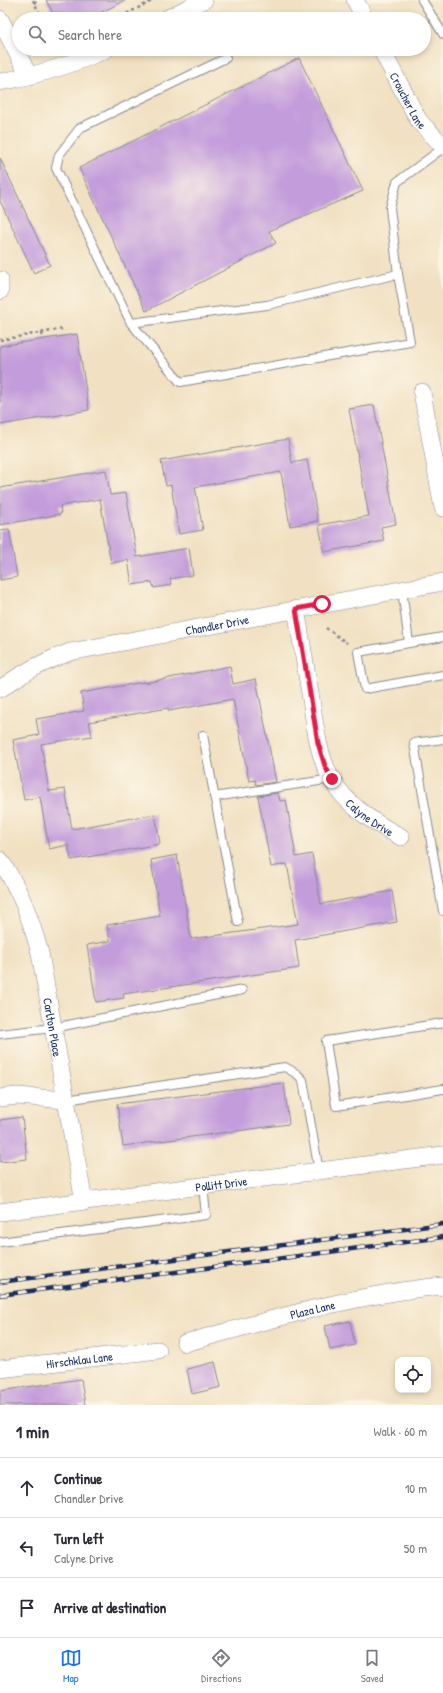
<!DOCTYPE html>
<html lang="en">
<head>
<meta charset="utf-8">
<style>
  body { margin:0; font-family:"Patrick Hand",sans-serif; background:#f7f7f7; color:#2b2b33 }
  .controls { position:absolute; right:12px; bottom:12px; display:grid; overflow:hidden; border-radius:8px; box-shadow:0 2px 6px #0003 }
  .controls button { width:36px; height:36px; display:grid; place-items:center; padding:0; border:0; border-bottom:1px solid #e1e1e2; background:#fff; color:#2b2b33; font:20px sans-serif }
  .stop { position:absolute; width:12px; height:12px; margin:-9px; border:3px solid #e11d48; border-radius:50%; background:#fff }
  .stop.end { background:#e11d48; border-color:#fff; box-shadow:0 1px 4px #0008 }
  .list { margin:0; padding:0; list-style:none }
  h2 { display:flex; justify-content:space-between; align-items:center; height:52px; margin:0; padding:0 16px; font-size:17px }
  h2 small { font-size:13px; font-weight:400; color:#7c7c81 }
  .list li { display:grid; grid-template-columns:26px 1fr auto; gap:12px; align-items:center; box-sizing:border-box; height:60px; padding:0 16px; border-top:1px solid #e1e1e2 }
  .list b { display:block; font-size:15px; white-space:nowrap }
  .list p { margin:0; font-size:13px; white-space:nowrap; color:#7c7c81 }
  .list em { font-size:13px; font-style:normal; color:#7c7c81 }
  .icon { flex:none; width:22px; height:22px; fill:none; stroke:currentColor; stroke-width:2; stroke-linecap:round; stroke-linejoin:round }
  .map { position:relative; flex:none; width:443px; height:1405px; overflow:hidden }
  .search { position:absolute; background:#fff; box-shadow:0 2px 6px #0003; left:12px; right:12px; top:12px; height:44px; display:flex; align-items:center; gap:10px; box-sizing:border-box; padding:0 14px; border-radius:22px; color:#7c7c81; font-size:15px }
  .sheet { height:232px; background:#fff }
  nav { display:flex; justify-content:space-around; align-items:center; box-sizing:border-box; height:56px; border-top:1px solid #e1e1e2; background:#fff; font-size:11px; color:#7c7c81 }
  nav a { display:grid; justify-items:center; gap:2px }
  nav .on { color:#1a73e8 }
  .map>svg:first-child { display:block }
</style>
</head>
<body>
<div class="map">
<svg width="443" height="1405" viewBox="0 0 443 1405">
  <rect width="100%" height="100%" fill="#fcf5e5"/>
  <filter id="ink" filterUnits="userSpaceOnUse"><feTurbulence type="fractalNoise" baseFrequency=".025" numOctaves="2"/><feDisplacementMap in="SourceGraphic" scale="8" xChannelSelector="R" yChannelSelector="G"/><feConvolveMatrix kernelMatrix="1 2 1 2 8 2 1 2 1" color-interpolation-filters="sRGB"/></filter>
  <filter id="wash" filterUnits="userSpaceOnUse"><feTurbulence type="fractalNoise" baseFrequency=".012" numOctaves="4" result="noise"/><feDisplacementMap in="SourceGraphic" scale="16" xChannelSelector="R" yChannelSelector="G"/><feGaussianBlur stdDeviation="0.9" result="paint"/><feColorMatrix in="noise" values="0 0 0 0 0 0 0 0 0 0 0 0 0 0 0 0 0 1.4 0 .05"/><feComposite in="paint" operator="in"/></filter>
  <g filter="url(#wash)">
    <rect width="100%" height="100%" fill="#f1e1c2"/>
    <g id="blocks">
      <!-- building -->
      <g fill="#c39cdb">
        <path d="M46 0H126L88 19H56Z"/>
        <path d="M299 58 363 191 269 231 276 243 146 311 79 168Z"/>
        <path d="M0 158 50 265 34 273 0 201Z"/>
        <path d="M77 334 89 410 0 425V346Z"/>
        <path d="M374 405 396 524 381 527 384 541 324 552 319 525 369 516 349 409Z"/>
        <path d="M288 439 292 463 307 460 318 521 290 526 281 472 195 487 203 530 179 534 171 485 166 486 161 461Z"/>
        <path d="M106 470 110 495 126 493 137 557 189 548 193 575 170 579 171 585 154 588 152 582 132 585 128 560 111 563 100 499 60 506 61 514 0 525V488Z"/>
        <path d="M9 529 17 577 0 580V530Z"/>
        <path d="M230 666 233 684 256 679 276 782 256 785 255 780 249 781 233 699 169 711 168 708 89 722 92 736 41 744 49 791 65 789 72 829 155 814 160 844 71 860 68 845 49 849 40 797 24 800 13 740 39 735 36 719 84 711 81 693 144 682V683Z"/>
        <path d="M278 793 280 801 286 800 296 857 312 854 321 904 392 891 397 922 295 940 299 968 123 994 124 998 96 1002 87 945 110 941 107 925 160 916 151 860 177 855 191 939 298 924 287 864 271 867 258 796Z"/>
        <path d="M284 1083 289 1124 123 1146 117 1104Z"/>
        <path d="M22 1117 27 1159 0 1162V1120Z"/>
        <path d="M350 1321 355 1345 330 1350 325 1326Z"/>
        <path d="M215 1362 221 1387 192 1394 187 1369Z"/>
        <path d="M81 1379 85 1405H0V1391Z"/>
      </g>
    </g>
  </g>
  <g filter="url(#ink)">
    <use href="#blocks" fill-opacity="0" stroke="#868890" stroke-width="1"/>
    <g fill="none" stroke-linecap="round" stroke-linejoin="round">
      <!-- service casing -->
      <g stroke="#868890" stroke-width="10">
        <g id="service">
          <path d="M422 0 443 34"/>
          <path d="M226 58 80 128 59 155 56 168 131 323 180 382 410 342 398 274 390 208 397 182 443 148"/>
          <path d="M131 323 267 305 398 274"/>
          <path d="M402 590 409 643"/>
          <path d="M443 637 358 652 365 689 443 675"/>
          <path d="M203 735 238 922"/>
          <path d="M443 739 414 743 443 911"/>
          <path d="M214 797 332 779"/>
          <path d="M443 1023 326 1041 336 1106 443 1089"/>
          <path d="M0 1034 53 1028 242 990"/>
          <path d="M66 1100 285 1067 297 1074 303 1080 319 1171"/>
          <path d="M0 1242 206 1215 203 1186"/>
        </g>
      </g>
      <!-- minor casing -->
      <g stroke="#868890" stroke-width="18">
        <g id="minor">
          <path d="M355 0 365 19"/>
          <path d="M0 19 29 76"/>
          <path d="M166 19 204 0"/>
          <path id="s1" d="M381 49 419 121 443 146"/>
          <path d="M0 82C38 75 71 66 106 49"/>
          <path d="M0 280V291"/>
          <path d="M422 392 443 508"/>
          <path id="s2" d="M296 609C301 637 305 665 310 693 315 725 318 763 338 789 355 811 377 824 401 837"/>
          <path id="s3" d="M0 689C22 673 44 661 70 652L443 582"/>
          <path id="s4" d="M0 860C21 891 30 917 40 953L84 1202"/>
          <path d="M0 1098 17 1096 66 1100"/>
          <path id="s5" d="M0 1212 443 1155"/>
          <path id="s6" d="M185 1343C270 1320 355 1294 443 1286"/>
          <path id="s7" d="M0 1369 158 1350"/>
        </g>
      </g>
      <!-- path -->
      <g stroke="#868890" stroke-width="2.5" stroke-dasharray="3 3" stroke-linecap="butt">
        <path d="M33 0 42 19"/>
        <path d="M34 3 38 0"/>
        <path d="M116 19 154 0"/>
        <path d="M42 333 43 339"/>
        <path d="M0 340 63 329"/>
        <path d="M326 628 347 643"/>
      </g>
      <!-- service -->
      <use href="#service" stroke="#fff" stroke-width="8"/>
      <!-- minor -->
      <use href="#minor" stroke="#fff" stroke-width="17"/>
      <!-- rail casing -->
      <g stroke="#1b2f5e" stroke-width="4.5">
        <g id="rail">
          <path d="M0 1282 443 1224"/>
          <path d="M0 1295 443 1237"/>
        </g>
      </g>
      <!-- rail -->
      <use href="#rail" stroke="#fcf5e5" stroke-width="3" stroke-dasharray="9" stroke-linecap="butt"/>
    </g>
  </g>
  <g fill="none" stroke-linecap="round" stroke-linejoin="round" filter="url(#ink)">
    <!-- route -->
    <path stroke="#e11d48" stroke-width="5" d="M322 604 296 609 318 743 325 766 332 779"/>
  </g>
  <g text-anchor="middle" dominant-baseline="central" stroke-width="3" stroke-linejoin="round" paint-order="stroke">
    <!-- street labels -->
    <g font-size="12" fill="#1b2f5e" stroke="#fcf5e5">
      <text stroke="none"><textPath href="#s1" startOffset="58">Croucher Lane</textPath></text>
      <text stroke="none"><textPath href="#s3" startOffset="229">Chandler Drive</textPath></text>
      <text stroke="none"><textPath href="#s2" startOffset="229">Calyne Drive</textPath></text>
      <text stroke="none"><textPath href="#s4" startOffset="177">Carlton Place</textPath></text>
      <text stroke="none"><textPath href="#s5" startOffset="223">Pollitt Drive</textPath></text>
      <text stroke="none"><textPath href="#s6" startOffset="132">Plaza Lane</textPath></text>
      <text stroke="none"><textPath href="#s7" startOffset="80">Hirschklau Lane</textPath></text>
    </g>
  </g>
</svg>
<div class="controls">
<button><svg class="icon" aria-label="locate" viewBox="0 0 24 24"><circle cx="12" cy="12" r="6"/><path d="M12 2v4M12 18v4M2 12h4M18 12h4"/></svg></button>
</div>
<div class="stop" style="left:322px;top:604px"></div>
<div class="stop end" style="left:332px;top:779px"></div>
<div class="search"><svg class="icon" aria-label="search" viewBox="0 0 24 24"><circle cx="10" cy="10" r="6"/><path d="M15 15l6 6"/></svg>Search here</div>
</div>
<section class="sheet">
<h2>1 min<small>Walk · 60 m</small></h2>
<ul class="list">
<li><svg class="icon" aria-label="ahead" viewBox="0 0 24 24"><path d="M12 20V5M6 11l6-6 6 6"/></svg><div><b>Continue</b><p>Chandler Drive</p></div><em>10 m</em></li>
<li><svg class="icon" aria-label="left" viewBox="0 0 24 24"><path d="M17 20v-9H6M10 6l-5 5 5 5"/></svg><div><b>Turn left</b><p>Calyne Drive</p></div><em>50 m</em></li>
<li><svg class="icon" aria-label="arrive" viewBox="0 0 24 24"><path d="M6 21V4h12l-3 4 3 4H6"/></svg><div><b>Arrive at destination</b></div></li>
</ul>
</section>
<nav>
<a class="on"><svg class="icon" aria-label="map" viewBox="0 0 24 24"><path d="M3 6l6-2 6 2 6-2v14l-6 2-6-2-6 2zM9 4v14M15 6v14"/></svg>Map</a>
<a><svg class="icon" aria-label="directions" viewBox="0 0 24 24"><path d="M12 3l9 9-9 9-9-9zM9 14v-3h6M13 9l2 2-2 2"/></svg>Directions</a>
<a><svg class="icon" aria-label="saved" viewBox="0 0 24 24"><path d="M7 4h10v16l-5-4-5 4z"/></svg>Saved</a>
</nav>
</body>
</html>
